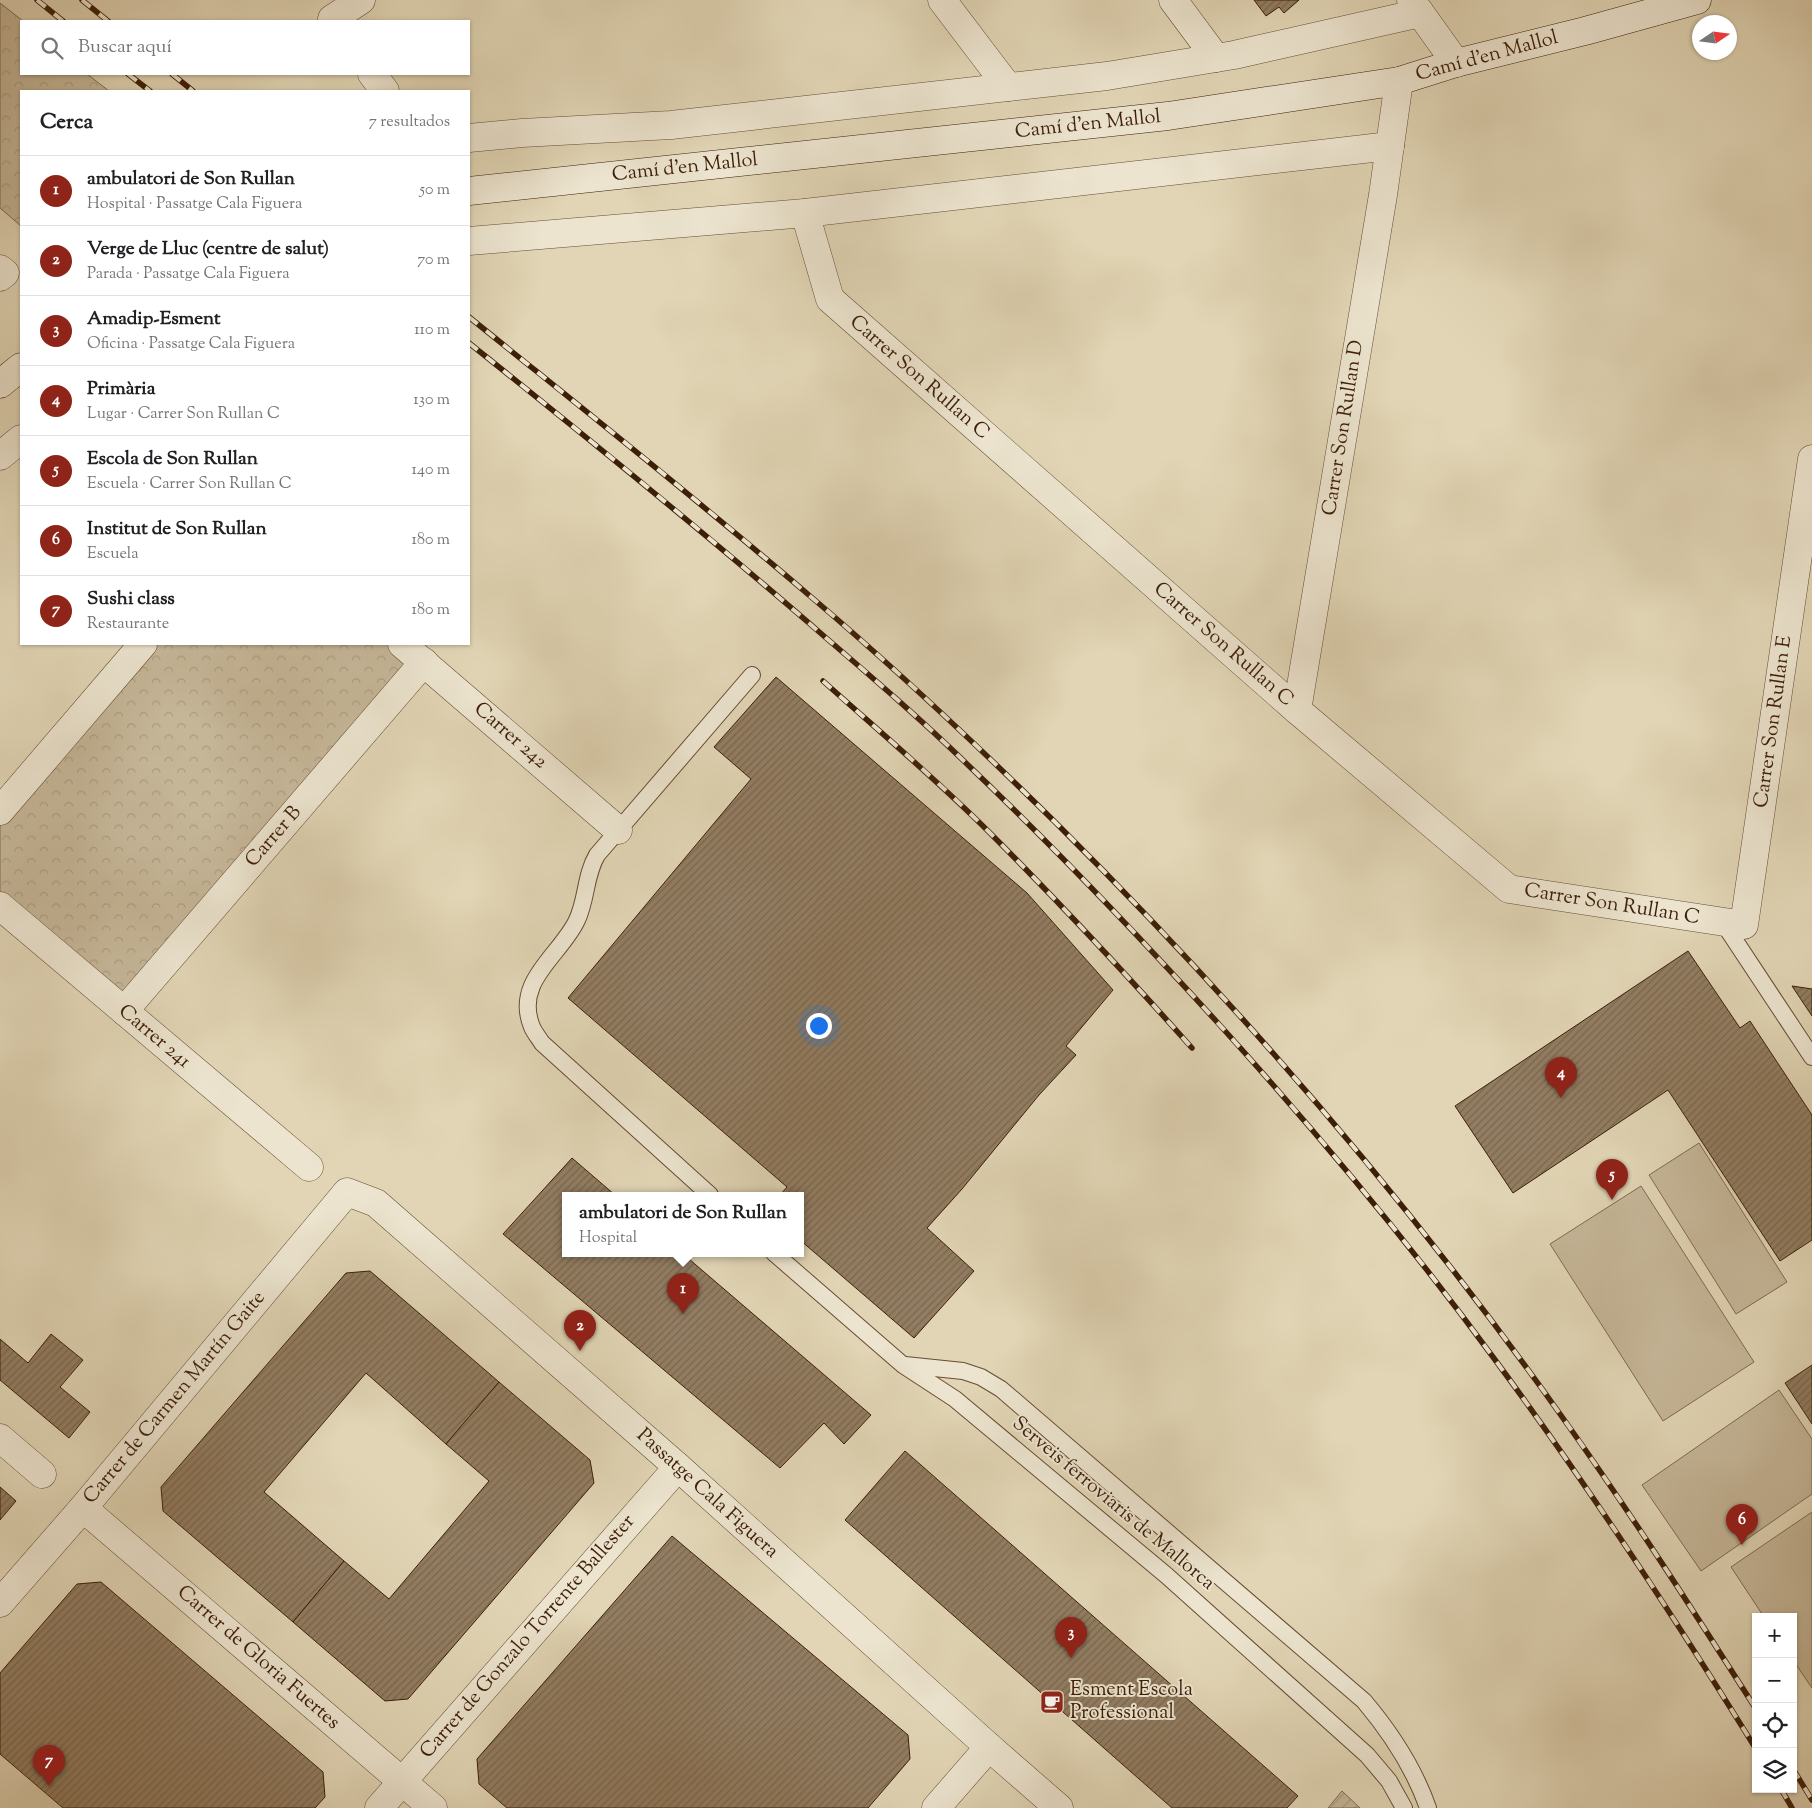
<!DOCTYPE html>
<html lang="es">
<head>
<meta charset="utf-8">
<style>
  body { margin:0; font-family:"Sorts Mill Goudy",serif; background:#f2f2f2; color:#202124 }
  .controls { position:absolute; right:15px; bottom:15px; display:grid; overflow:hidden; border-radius:0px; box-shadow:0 1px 4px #0004 }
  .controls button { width:45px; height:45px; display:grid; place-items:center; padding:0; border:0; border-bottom:1px solid #e0e0e0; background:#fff; color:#202124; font:25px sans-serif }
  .compass { position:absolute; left:1692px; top:15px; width:45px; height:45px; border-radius:50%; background:#fff; box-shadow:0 1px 4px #0004; rotate:77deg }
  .you { position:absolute; left:818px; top:1025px; width:18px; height:18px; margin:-12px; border:4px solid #fff; border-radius:50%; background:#1a73e8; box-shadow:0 0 0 8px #1a73e833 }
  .badge { display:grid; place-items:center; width:32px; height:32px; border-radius:50%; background:#8f2418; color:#fff; font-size:16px; font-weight:700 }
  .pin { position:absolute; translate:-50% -41px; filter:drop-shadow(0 1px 2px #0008) }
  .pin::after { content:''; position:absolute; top:26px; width:18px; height:15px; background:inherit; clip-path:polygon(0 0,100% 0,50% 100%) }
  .popup { position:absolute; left:562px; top:1192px; width:242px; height:65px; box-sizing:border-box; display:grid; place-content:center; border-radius:0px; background:#fff; filter:drop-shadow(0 1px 4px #0005); font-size:16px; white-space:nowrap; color:#757577 }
  .popup b { font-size:19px; color:#202124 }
  .popup::after { content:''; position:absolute; left:50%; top:100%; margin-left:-10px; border:10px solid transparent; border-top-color:#fff }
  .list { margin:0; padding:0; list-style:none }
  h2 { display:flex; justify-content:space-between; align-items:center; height:65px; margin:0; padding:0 20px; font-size:21px }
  h2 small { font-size:16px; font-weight:400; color:#757577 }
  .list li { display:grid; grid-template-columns:32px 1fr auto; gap:15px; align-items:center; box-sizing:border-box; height:70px; padding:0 20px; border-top:1px solid #e0e0e0 }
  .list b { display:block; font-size:19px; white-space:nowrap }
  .list p { margin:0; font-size:16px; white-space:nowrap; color:#757577 }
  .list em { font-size:16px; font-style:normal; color:#757577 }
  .icon { flex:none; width:28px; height:28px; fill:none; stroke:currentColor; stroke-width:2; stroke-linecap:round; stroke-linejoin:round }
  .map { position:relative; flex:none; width:1812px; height:1808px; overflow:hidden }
  .search { position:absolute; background:#fff; box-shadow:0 1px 4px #0004; left:20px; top:20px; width:450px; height:55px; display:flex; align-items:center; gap:12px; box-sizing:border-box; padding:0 18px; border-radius:0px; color:#757577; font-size:19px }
  .panel { position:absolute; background:#fff; box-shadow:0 1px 4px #0004; left:20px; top:90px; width:450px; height:555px; border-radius:0px }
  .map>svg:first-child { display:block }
</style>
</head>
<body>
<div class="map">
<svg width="1812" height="1808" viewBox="0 0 1812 1808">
  <defs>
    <pattern id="forest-crowns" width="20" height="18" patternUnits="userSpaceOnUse" patternTransform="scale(1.25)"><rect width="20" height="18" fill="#c5b698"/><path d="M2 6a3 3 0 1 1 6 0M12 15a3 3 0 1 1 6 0" fill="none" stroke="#aa9c82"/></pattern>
    <pattern id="garden-furrows" width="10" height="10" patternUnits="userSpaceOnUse" patternTransform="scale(1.25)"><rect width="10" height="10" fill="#c5b698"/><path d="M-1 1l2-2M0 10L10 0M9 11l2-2" fill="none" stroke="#aa9c82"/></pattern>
    <pattern id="building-hatch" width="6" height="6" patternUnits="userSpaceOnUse" patternTransform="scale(1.25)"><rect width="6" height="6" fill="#927d62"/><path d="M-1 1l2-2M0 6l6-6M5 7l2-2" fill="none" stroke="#78664f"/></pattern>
  </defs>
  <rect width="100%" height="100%" fill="#e1d5b5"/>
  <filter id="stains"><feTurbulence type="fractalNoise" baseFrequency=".004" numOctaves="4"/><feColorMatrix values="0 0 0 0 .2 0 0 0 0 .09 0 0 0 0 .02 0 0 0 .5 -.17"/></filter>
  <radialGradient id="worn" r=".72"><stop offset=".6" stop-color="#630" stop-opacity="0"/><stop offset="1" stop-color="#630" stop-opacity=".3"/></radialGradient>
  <!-- forest -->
  <g fill="url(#forest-crowns)" stroke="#816a50">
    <path d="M0 3 23 21H21V74H87L109 91H21V226L0 208Z"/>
    <path d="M143 644H402L424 662 124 1011 0 906V811Z"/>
  </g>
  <!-- garden -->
  <path fill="url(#garden-furrows)" stroke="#816a50" d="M1342 1791 1360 1808H1328Z"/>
  <!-- pitch -->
  <g fill="#c5b698" stroke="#816a50">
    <path d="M1699 1143 1787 1282 1736 1314 1649 1175Z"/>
    <path d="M1641 1186 1754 1362 1663 1421 1550 1244Z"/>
    <path d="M1779 1390 1812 1439V1494L1701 1571 1642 1485Z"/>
    <path d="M1812 1512V1688L1793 1660V1617H1764L1731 1567Z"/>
  </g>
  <!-- building -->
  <g fill="url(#building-hatch)" stroke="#3d1e08">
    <path d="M1254 0H1299L1284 13 1279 7 1266 16Z"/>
    <path d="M776 677 1027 893 1113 990 1066 1046 1076 1055 1039 1095 962 1189 927 1228 974 1271 914 1338 800 1240V1195H780L787 1187 568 998 751 779 714 747Z"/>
    <path d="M1688 951 1740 1028 1750 1021 1812 1115V1240L1780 1261 1668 1090 1513 1193 1455 1106Z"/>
    <path d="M1792 986 1812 989V1016Z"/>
    <path d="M572 1158 615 1195H566V1253H682L871 1415 844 1444 824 1423 780 1468 503 1234Z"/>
    <path d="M370 1271 499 1382 446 1444 366 1373 264 1492 344 1561 293 1622 163 1511 161 1487 346 1273Z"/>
    <path d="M51 1334 83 1360 60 1387 90 1412 69 1438 0 1380V1339L28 1363Z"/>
    <path d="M1812 1365V1424L1785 1383Z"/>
    <path d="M499 1382 590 1460 594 1483 408 1699 385 1701 293 1622 344 1561 389 1599 489 1481 446 1444Z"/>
    <path d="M905 1451 1298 1796 1287 1808H1172L845 1520Z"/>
    <path d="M0 1487 16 1501 0 1520Z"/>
    <path d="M672 1536 908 1735 910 1759 868 1808H507L479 1784 477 1759Z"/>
    <path d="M101 1582 323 1772 325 1797 315 1808H63L0 1754V1673L77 1584Z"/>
  </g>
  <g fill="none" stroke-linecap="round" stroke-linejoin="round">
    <!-- lane casing -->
    <g stroke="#664c33" stroke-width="18">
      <g id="lane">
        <path d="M1722 921 1812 1057"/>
        <path d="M710 1195 542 1043C539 1038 534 1032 532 1027 513 981 561 955 577 920 587 899 585 875 597 855L752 675"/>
        <path d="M774 1253 903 1365 955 1399 1166 1575 1367 1755 1389 1781 1404 1808"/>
        <path d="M905 1365 963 1371 981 1377 1001 1389 1364 1701C1391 1733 1414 1768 1428 1808"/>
      </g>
    </g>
    <!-- street casing -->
    <g stroke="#664c33" stroke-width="29">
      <g id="street">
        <path d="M942 0 1008 87"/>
        <path d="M1173 0 1216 58"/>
        <path d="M1411 0 1456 63"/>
        <path d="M332 19 361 0"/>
        <path d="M372 74 385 91"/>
        <path d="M469 138 522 133 671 125 1107 76 1234 55 1420 13"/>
        <path d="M805 213 830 299 1297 710 1509 889 1744 925 1812 459"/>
        <path d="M469 241 805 213 1390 146"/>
        <path d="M0 269 5 273 0 277"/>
        <path d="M0 456 21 439"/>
        <path d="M402 644 618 830"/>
        <path d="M1297 710 1383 195 1399 81"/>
        <path d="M0 811 143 644"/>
        <path d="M0 906 309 1167"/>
        <path d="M124 1011 424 662"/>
        <path d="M0 1438 42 1474"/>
        <path d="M83 1508 433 1808"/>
        <path d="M0 1603 83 1508 347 1192 376 1203 678 1467 989 1747 1059 1808"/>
        <path d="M379 1808 678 1467"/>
        <path d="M936 1808 989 1747"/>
      </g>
    </g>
    <!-- secondary casing -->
    <g stroke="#3d1e08" stroke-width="29">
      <g id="secondary">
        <path d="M469 191 1168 116 1399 81 1456 63 1585 31 1697 0"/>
        <path d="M0 384 21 367"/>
      </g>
    </g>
    <!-- lane -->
    <use href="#lane" stroke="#ece4cf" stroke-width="16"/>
    <!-- street -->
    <use href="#street" stroke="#ece4cf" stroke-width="28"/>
    <!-- secondary -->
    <use href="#secondary" stroke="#ece4cf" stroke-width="28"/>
    <!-- rail casing -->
    <g stroke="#3d1e08" stroke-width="5.5">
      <g id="rail">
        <path d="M37 0 63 21"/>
        <path d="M82 0 108 21"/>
        <path d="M128 74 150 91"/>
        <path d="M172 74 193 91"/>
        <path d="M469 317C583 409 698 500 810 596 895 668 977 745 1056 823 1242 1008 1414 1208 1565 1421 1632 1515 1694 1612 1756 1709"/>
        <path d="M469 343C589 439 709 536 825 637 874 679 923 721 969 766 1055 848 1137 934 1217 1022 1314 1129 1407 1240 1493 1357 1586 1483 1673 1615 1756 1749"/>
        <path d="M823 681C879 731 936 779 989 832 1059 902 1126 974 1192 1048"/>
        <path d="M1793 1769 1812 1800"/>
        <path d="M1781 1789 1792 1808"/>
      </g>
    </g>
    <!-- rail -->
    <use href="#rail" stroke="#ece4cf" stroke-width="4" stroke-dasharray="11" stroke-linecap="butt"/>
  </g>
  <!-- icons -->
  <defs>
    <g id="cafe-square" transform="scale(1.25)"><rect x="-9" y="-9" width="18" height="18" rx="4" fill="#8f2418" stroke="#ece4cf"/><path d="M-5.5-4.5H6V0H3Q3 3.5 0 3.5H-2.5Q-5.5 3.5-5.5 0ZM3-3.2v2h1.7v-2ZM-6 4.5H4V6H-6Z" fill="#fff"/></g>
  </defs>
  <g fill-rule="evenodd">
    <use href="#cafe-square" x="1052" y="1702"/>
  </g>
  <g text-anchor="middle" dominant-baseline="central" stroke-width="4" stroke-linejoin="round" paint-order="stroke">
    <!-- street labels -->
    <g font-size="20" fill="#3d1e08" stroke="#ece4cf">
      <text transform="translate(1487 57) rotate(-15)">Camí d'en Mallol</text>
      <text transform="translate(1088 125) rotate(-6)">Camí d'en Mallol</text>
      <text transform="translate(685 168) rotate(-6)">Camí d'en Mallol</text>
      <text transform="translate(919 378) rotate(41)">Carrer Son Rullan C</text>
      <text transform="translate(1344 428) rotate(-81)">Carrer Son Rullan D</text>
      <text transform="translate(1223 645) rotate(41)">Carrer Son Rullan C</text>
      <text transform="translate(1774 722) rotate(-82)">Carrer Son Rullan E</text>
      <text transform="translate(510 736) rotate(41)">Carrer 242</text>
      <text transform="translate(274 837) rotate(-49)">Carrer B</text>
      <text transform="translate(1612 905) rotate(9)">Carrer Son Rullan C</text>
      <text transform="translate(154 1037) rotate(40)">Carrer 241</text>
      <text transform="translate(175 1398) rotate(-50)">Carrer de Carmen Martín Gaite</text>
      <text transform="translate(707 1494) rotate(42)">Passatge Cala Figuera</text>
      <text transform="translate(1113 1504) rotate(40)">Serveis ferroviaris de Mallorca</text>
      <text transform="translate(528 1637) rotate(-49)">Carrer de Gonzalo Torrente Ballester</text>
      <text transform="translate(258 1658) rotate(41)">Carrer de Gloria Fuertes</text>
    </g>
    <!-- poi labels -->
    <g font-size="20" fill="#3d1e08" stroke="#ece4cf" text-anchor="start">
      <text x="1070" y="1690">Esment Escola<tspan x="1070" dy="23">Professional</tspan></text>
    </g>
  </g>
  <rect width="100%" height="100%" filter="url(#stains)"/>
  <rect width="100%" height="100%" fill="url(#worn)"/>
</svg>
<div class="controls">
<button>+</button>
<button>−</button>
<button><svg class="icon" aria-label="locate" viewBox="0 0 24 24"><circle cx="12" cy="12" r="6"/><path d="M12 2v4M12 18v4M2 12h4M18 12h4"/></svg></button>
<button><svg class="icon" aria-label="layers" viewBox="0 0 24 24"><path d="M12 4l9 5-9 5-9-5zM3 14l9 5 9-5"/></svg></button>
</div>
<svg class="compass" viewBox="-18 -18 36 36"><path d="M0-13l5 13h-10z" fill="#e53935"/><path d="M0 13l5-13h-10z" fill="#757577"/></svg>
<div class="you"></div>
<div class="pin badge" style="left:683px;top:1314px">1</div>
<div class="popup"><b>ambulatori de Son Rullan</b>Hospital</div>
<div class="pin badge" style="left:580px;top:1351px">2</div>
<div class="pin badge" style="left:1071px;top:1658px">3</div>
<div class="pin badge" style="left:1561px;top:1098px">4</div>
<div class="pin badge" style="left:1612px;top:1200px">5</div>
<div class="pin badge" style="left:1742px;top:1545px">6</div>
<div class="pin badge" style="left:49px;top:1786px">7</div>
<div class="search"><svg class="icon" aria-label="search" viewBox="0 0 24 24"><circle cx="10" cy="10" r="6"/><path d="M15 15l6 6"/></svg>Buscar aquí</div>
<section class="panel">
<h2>Cerca<small>7 resultados</small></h2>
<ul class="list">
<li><span class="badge">1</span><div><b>ambulatori de Son Rullan</b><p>Hospital · Passatge Cala Figuera</p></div><em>50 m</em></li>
<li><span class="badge">2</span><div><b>Verge de Lluc (centre de salut)</b><p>Parada · Passatge Cala Figuera</p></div><em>70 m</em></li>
<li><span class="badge">3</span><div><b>Amadip-Esment</b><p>Oficina · Passatge Cala Figuera</p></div><em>110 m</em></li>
<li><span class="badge">4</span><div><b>Primària</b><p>Lugar · Carrer Son Rullan C</p></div><em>130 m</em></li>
<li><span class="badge">5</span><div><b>Escola de Son Rullan</b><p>Escuela · Carrer Son Rullan C</p></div><em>140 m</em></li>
<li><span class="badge">6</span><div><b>Institut de Son Rullan</b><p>Escuela</p></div><em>180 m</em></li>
<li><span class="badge">7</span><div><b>Sushi class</b><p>Restaurante</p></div><em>180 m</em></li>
</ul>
</section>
</div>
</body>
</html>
